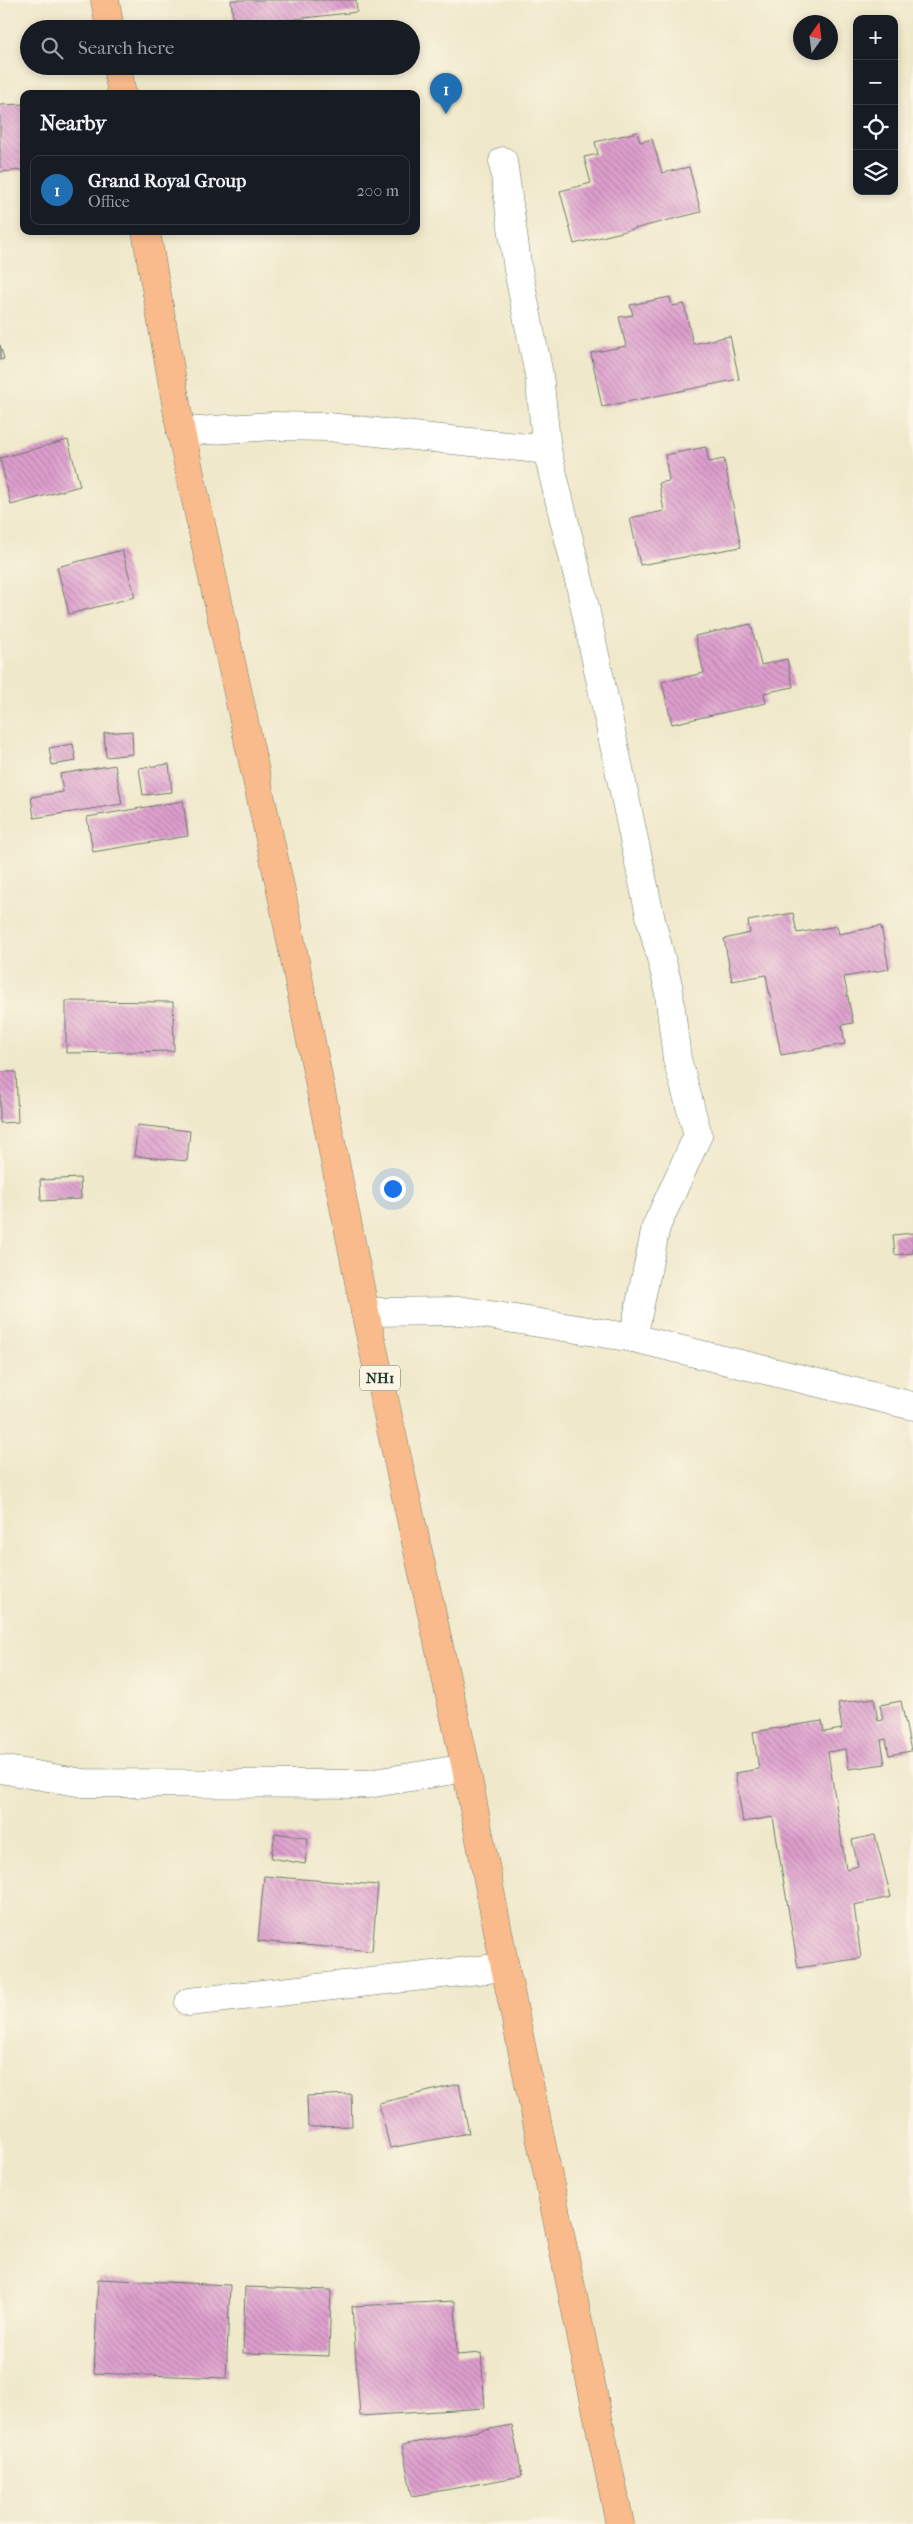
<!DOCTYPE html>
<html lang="en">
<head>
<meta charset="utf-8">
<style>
  body { margin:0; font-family:"IM FELL French Canon",serif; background:#242831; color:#f1f3f6 }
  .controls { position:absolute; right:15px; top:15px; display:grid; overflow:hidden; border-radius:10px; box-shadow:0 2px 8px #0003 }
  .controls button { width:45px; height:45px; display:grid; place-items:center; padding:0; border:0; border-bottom:1px solid #363941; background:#171b24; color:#f1f3f6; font:25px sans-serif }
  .compass { position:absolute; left:793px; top:15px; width:45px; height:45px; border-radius:50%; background:#171b24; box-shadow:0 2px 8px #0003; rotate:14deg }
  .you { position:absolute; left:392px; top:1188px; width:18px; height:18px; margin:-12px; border:4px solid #fff; border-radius:50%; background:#1a73e8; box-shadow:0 0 0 8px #1a73e833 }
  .badge { display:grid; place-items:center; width:32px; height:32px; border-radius:50%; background:#1f6fb2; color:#fff; font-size:16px; font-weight:700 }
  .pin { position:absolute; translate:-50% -41px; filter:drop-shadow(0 1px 2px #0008) }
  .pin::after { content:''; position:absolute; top:26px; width:18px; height:15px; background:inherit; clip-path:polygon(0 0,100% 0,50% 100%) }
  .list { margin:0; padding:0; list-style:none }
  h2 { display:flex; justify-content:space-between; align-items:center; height:65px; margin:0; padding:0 20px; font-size:21px }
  h2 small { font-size:16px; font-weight:400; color:#9ea1a6 }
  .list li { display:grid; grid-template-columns:32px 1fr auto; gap:15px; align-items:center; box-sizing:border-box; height:70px; margin:0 10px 10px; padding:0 10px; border:1px solid #363941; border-radius:10px }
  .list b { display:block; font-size:19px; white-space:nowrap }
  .list p { margin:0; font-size:16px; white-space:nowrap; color:#9ea1a6 }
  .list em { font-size:16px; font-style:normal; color:#9ea1a6 }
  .icon { flex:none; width:28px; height:28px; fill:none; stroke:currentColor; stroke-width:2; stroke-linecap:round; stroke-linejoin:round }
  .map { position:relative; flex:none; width:913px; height:2524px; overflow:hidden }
  .search { position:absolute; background:#171b24; box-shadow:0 2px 8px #0003; left:20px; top:20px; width:400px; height:55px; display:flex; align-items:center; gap:12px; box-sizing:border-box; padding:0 18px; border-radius:28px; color:#9ea1a6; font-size:19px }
  .panel { position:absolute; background:#171b24; box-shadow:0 2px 8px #0003; left:20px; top:90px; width:400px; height:145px; border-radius:10px }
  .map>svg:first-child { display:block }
</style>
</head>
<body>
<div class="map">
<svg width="913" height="2524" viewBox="0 0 913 2524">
  <defs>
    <pattern id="building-back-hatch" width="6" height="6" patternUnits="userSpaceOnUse" patternTransform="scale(1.25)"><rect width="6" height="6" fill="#de9ece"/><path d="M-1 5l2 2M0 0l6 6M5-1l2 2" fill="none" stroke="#b382a8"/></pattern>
  </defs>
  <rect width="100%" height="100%" fill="#fcf5e5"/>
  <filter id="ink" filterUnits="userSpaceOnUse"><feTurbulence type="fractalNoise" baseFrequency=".02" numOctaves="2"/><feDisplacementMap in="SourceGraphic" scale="10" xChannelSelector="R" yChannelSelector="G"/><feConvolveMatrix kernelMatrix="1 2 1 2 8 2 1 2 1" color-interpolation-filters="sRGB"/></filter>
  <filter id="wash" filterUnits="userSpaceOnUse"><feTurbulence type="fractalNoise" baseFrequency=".0096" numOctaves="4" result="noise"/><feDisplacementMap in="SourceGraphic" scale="20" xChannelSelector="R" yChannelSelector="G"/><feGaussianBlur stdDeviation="1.12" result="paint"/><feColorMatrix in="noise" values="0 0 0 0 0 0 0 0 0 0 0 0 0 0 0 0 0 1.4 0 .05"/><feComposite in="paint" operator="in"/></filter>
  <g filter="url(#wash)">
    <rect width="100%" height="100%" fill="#efe8ca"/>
    <g id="blocks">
      <!-- building -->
      <g fill="url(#building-back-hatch)">
        <path d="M231 0H356L357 12 234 26Z"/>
        <path d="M24 104V170L0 172V105Z"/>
        <path d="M637 132 640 142 652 139 662 173 689 167 701 212 574 244 560 191 591 183 584 157 598 154 595 142Z"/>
        <path d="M670 297 672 306 684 304 693 344 730 336 739 379 602 407 591 353 626 346 619 317 633 315 630 305Z"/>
        <path d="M0 345 4 359 0 360Z"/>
        <path d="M68 440 80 486 11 505 0 458Z"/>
        <path d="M706 447 709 462 724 459 741 547 640 565 630 518 664 511 659 483 669 481 665 455Z"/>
        <path d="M122 550 135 597 69 614 57 567Z"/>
        <path d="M751 624 761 665 787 659 793 687 764 693 766 703 672 724 662 682 704 673 695 636Z"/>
        <path d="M132 731 133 754 106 757 104 733Z"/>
        <path d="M73 744 76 761 52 765 49 748Z"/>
        <path d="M169 764 172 792 143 795 139 768Z"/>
        <path d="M115 765 122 804 34 818 31 797 63 792 60 774Z"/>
        <path d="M183 801 188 836 93 852 87 817Z"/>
        <path d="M793 913 797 933 837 926 839 934 881 926 889 969 844 977 853 1023 842 1025 845 1044 781 1055 766 975 732 981 724 939 750 933 748 921Z"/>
        <path d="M66 1001 173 1002 174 1051 66 1053Z"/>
        <path d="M0 1072H16L18 1122 0 1123Z"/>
        <path d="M138 1125 190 1131 187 1161 134 1156Z"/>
        <path d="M80 1178 81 1199 41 1201 40 1180Z"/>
        <path d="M913 1233V1253L895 1255 893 1235Z"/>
        <path d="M874 1698 878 1721 883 1720 880 1705 901 1701 911 1751 889 1755 886 1739 881 1740 885 1764 849 1769 846 1749 828 1752 846 1869 858 1866 852 1840 875 1835 891 1897 854 1905 861 1958 798 1968 773 1817 743 1822 735 1773 759 1769 753 1732 822 1721 824 1732 842 1729 838 1703Z"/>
        <path d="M275 1833 308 1838 305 1864 271 1858Z"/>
        <path d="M264 1876 378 1885 372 1951 258 1941Z"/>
        <path d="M459 2084 469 2133 390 2148 379 2103Z"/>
        <path d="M351 2094 352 2126 308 2127 307 2096Z"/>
        <path d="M98 2279 230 2285 226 2378 94 2373Z"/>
        <path d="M245 2287 331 2290 329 2356 243 2353Z"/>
        <path d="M455 2301 457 2355 481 2353 485 2408 360 2416 352 2306Z"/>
        <path d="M512 2425 522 2476 412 2496 402 2445Z"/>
      </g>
    </g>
  </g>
  <g filter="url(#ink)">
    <use href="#blocks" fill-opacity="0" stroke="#687968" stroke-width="1"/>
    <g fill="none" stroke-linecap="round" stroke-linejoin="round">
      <!-- minor casing -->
      <g stroke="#687968" stroke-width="29">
        <g id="minor">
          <path d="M503 161 518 270 539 375 547 450 581 589 651 920 668 985 677 1059 698 1135 656 1227 633 1338"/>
          <path d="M181 432 273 426 328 427 547 450"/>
          <path d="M365 1312 465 1311 633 1338 913 1406"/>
          <path d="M0 1769 83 1783 368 1784 466 1768"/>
          <path d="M189 2002 505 1967"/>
        </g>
      </g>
      <!-- highway casing -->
      <g stroke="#687968" stroke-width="29">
        <g id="highway">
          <path d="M105 0 110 29"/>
          <path d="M117 66 122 94"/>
          <path d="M146 231 181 432 280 886 365 1312 466 1768 505 1967 620 2524"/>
        </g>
      </g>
      <!-- minor -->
      <use href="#minor" stroke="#fff" stroke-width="28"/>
      <!-- highway -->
      <use href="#highway" stroke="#fabb8c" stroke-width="28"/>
    </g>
  </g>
  <g text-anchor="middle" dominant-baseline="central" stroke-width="4" stroke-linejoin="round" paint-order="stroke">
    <!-- shield labels -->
    <rect fill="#fcf5e5" stroke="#617469" stroke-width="1" x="360" y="1365.5" width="40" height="25" rx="4"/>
    <g font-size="15" font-weight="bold" fill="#1f3d34">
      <text x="380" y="1378">NH1</text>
    </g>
  </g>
</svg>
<div class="controls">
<button>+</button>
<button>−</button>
<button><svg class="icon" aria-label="locate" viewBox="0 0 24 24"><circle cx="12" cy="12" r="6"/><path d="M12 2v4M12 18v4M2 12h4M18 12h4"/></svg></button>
<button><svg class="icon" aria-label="layers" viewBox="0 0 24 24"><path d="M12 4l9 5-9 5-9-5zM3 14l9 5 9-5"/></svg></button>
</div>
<svg class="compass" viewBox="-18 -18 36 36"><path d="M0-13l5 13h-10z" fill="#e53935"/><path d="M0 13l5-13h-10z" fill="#9ea1a6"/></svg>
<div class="you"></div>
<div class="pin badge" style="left:446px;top:114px">1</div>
<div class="search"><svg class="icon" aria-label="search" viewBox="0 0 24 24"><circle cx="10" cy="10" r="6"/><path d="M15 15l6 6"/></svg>Search here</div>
<section class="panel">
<h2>Nearby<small></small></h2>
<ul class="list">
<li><span class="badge">1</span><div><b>Grand Royal Group</b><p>Office</p></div><em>200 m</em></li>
</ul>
</section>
</div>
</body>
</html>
